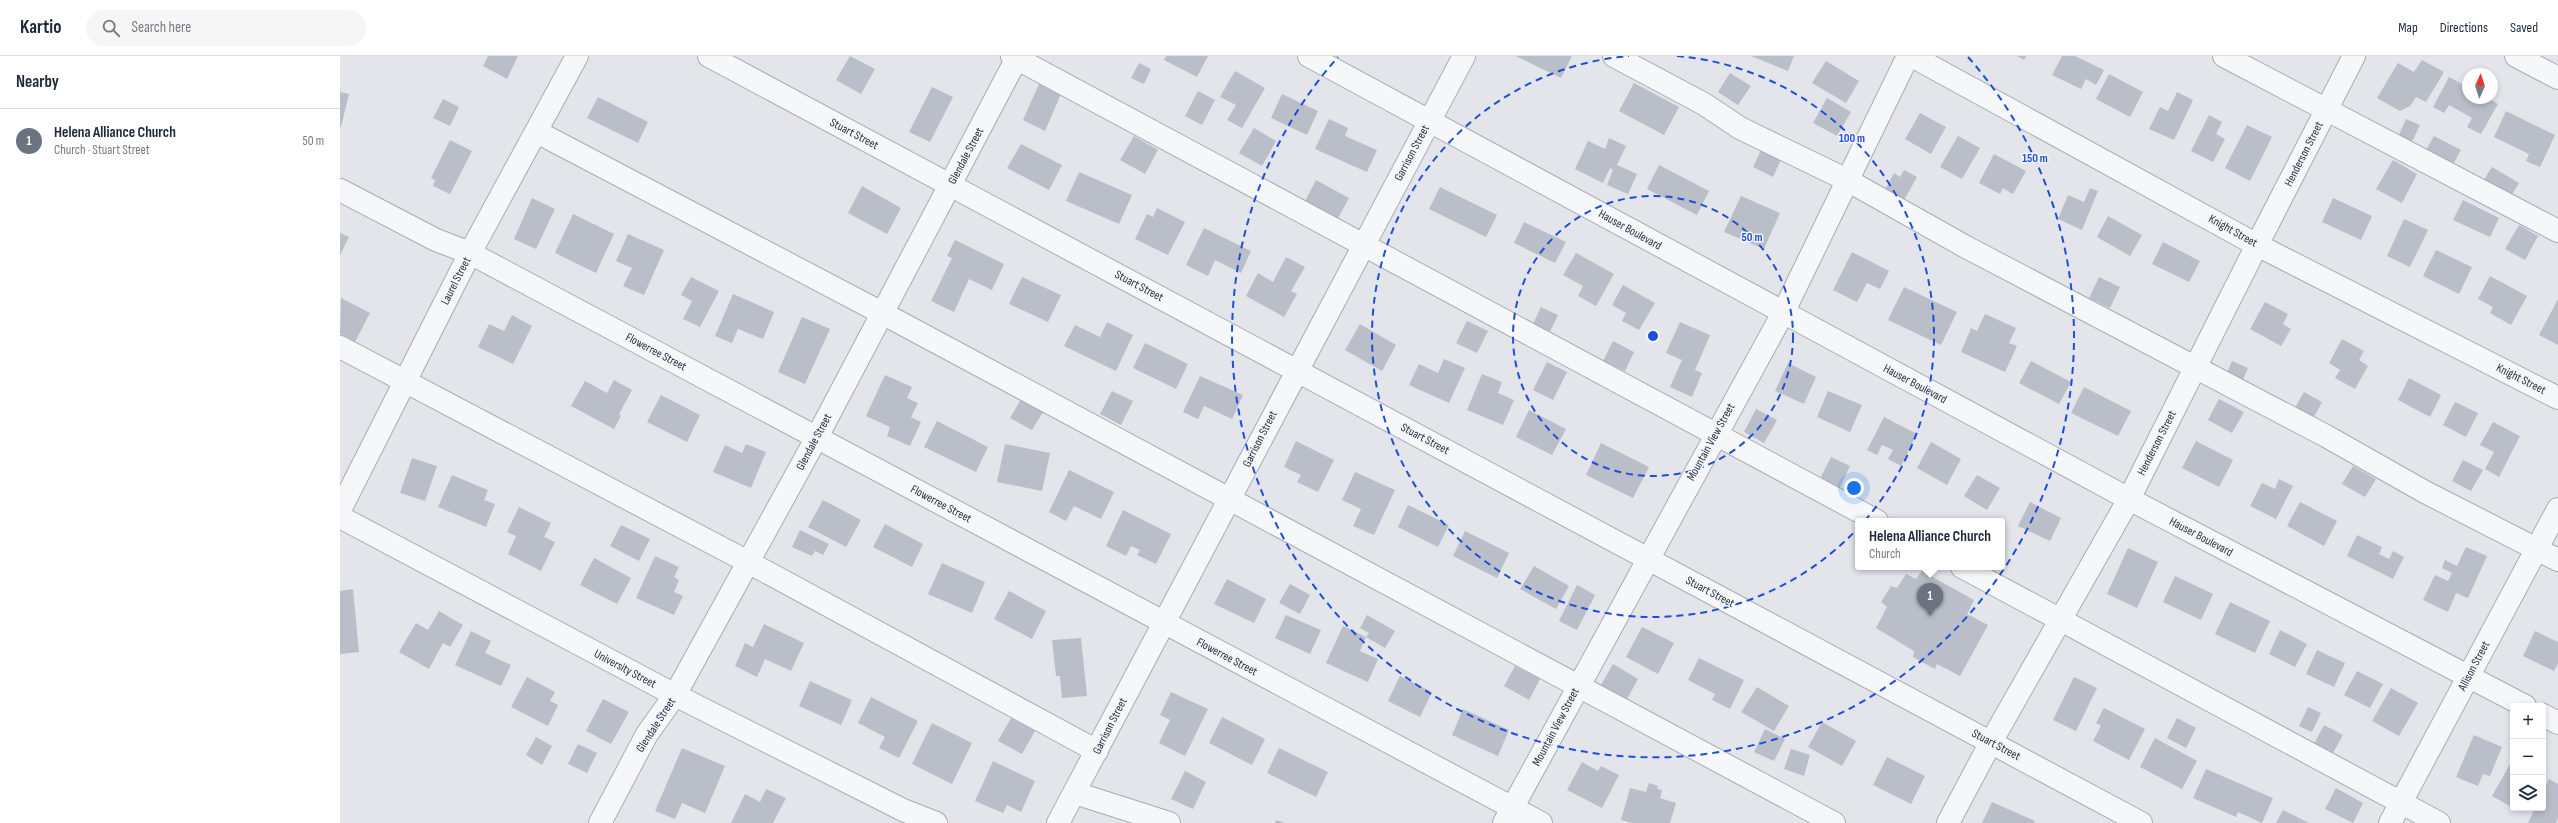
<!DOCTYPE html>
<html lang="en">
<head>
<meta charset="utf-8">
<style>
  body { margin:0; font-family:"Sofia Sans Condensed",sans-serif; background:#f6f6f7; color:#1f2937 }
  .controls { position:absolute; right:12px; bottom:12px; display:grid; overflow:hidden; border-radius:4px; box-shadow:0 2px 6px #0003 }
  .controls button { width:36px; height:36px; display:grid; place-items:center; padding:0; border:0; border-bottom:1px solid #e0e1e3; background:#fff; color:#1f2937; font:20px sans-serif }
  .compass { position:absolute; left:2122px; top:12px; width:36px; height:36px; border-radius:50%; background:#fff; box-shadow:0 2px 6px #0003; rotate:3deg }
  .you { position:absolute; left:1514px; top:432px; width:14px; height:14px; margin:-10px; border:3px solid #fff; border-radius:50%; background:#1a73e8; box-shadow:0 0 0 6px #1a73e833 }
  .badge { display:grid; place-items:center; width:26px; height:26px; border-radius:50%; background:#111827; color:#fff; font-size:13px; font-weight:700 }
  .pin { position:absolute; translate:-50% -33px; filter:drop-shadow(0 1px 2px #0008) }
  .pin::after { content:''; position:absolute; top:21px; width:14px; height:12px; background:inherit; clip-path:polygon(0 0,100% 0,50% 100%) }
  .popup { position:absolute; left:1515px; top:462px; width:150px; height:52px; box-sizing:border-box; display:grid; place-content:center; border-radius:4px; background:#fff; filter:drop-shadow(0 1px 3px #0005); font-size:13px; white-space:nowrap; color:#747a83 }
  .popup b { font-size:15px; color:#1f2937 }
  .popup::after { content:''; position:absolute; left:50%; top:100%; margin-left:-8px; border:8px solid transparent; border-top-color:#fff }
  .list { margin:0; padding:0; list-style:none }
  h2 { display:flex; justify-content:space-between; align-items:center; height:52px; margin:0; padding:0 16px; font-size:17px }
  h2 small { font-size:13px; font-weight:400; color:#747a83 }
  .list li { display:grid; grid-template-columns:26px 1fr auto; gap:12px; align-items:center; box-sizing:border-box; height:64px; padding:0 16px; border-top:1px solid #e0e1e3 }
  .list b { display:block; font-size:15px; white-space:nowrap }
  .list p { margin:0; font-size:13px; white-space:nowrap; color:#747a83 }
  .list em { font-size:13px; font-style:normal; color:#747a83 }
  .icon { flex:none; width:22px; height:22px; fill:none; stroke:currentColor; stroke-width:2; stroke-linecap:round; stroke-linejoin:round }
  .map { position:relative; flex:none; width:2218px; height:767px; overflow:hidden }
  header { display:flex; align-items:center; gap:24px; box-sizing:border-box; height:56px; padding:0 20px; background:#fff; border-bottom:1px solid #e0e1e3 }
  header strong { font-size:19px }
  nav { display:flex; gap:22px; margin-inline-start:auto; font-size:14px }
  .search { width:280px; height:36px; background:#f6f6f7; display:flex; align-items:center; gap:10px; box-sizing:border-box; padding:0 14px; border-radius:22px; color:#747a83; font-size:15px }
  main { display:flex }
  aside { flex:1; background:#fff }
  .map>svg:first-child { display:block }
</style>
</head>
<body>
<header>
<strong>Kartio</strong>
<div class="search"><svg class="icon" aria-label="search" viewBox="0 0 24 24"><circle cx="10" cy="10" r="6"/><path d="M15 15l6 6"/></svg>Search here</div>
<nav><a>Map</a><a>Directions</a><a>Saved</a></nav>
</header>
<main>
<aside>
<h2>Nearby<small></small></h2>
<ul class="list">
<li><span class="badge" style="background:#6b7280">1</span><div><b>Helena Alliance Church</b><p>Church · Stuart Street</p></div><em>50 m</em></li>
</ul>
</aside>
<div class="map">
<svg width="2218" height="767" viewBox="0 0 2218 767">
  <rect width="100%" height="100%" fill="#e3e5eb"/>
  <!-- building -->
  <g fill="#babec9">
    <path d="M148 0H178L167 23 143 10Z"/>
    <path d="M510 0 535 13 521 38 496 24Z"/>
    <path d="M826 0H868L857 21 824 4Z"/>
    <path d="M1176 0H1232L1221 22Z"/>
    <path d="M1411 0H1454L1448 15Z"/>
    <path d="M1677 0H1686L1684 4Z"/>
    <path d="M1722 0H1735L1764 14 1756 29 1746 23 1741 33 1712 19Z"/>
    <path d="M2082 4 2104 16 2086 46 2076 41 2070 50 2060 55 2037 42 2058 7 2074 16Z"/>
    <path d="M1486 5 1519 25 1506 47 1472 27Z"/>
    <path d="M799 7 811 13 804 28 791 22Z"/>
    <path d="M895 15 925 32 902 72 887 64 896 49 880 41Z"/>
    <path d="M1390 17 1411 30 1398 49 1378 36Z"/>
    <path d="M1769 18 1803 36 1790 61 1756 43Z"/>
    <path d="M2109 21 2126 30 2123 35 2128 38V42H2148L2158 48 2141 78 2127 71 2132 62 2109 49 2104 57 2093 51Z"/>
    <path d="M1294 27 1339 51 1324 79 1279 55Z"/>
    <path d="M699 28 721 38 705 75 683 64Z"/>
    <path d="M592 31 613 41 590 86 569 76Z"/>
    <path d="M858 35 875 44 862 69 845 60Z"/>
    <path d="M0 36 9 38 1 71H0Z"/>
    <path d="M1837 36 1853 44 1834 84 1809 73 1820 51 1828 55Z"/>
    <path d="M942 38 978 55 967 79 931 62Z"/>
    <path d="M258 41 308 66 298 87 247 62Z"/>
    <path d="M1487 42 1511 56 1497 80 1473 67Z"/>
    <path d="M103 43 119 51 110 70 93 62Z"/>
    <path d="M2166 55 2215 79 2200 111 2186 105 2189 98 2154 81Z"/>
    <path d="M1580 57 1606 71 1591 98 1565 83Z"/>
    <path d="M1869 59 1882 66 1876 78 1885 83 1873 106 1851 95Z"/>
    <path d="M989 63 1008 72 1005 80 1037 94 1027 116 975 93Z"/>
    <path d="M2066 63 2080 69 2070 90 2057 83Z"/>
    <path d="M1907 69 1932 81 1910 125 1885 112Z"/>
    <path d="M914 72 936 85 922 110 899 97Z"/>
    <path d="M794 80 818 94 805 118 780 104Z"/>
    <path d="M1618 80 1640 92 1622 123 1600 111Z"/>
    <path d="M2094 80 2121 94 2112 110 2085 96Z"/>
    <path d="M1269 82 1286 90 1277 109 1297 118 1288 138 1267 129 1273 114 1270 112 1263 127 1235 113 1248 85 1265 93Z"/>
    <path d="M110 84 132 95 110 138 93 130 95 124 91 122Z"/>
    <path d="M681 88 722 109 709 134 667 112Z"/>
    <path d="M1421 94 1441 103 1433 121 1413 111Z"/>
    <path d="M1654 98 1686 115 1673 138 1663 132 1660 138 1639 127Z"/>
    <path d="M2053 104 2077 118 2062 147 2036 133Z"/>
    <path d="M1319 109 1369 135 1357 159 1307 133Z"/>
    <path d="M2152 111 2179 127 2169 143 2142 127Z"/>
    <path d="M1564 114 1577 121 1564 144 1545 134 1554 117 1560 121Z"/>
    <path d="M739 116 792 139 779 168 726 145Z"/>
    <path d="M976 124 1009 142 997 164 964 147Z"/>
    <path d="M522 130 561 152 547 178 508 157Z"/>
    <path d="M1100 131 1157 159 1146 181 1089 153Z"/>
    <path d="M1750 132 1758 135 1742 174 1718 163 1728 139 1744 146Z"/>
    <path d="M1401 140 1440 157 1424 193 1384 176Z"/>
    <path d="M192 142 215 153 196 193 174 183Z"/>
    <path d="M1993 142 2032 160 2021 184 1982 166Z"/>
    <path d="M2123 144 2159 162 2150 181 2113 164Z"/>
    <path d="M817 152 845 166 828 199 795 183 807 158 813 161Z"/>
    <path d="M233 158 274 178 256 217 215 197Z"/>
    <path d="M1768 160 1802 179 1790 200 1757 181Z"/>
    <path d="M2064 163 2088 174 2070 211 2047 200Z"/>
    <path d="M1184 166 1226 186 1215 207 1174 187Z"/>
    <path d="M2179 169 2198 180 2185 204 2165 193Z"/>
    <path d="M864 172 911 195 901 217 875 204 868 220 846 209Z"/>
    <path d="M0 177 9 181 0 199Z"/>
    <path d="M288 178 324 194 304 239 283 230 292 212 276 205Z"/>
    <path d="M615 184 664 208 652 234 629 223 614 256 591 245 612 202 607 200Z"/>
    <path d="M1823 186 1860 205 1849 226 1812 208Z"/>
    <path d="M2096 194 2132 211 2119 238 2083 220Z"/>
    <path d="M1512 196 1549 215 1540 233 1527 227 1517 246 1493 234Z"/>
    <path d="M1236 197 1274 218 1256 250 1238 240 1243 230 1223 219Z"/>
    <path d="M946 201 965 211 951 235 957 238 944 261 906 240 918 217 933 226Z"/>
    <path d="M2150 220 2187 240 2171 269 2150 257 2153 251 2138 243Z"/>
    <path d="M351 221 379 235 360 271 343 263 352 245 341 239Z"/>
    <path d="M682 221 721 239 708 266 669 248Z"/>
    <path d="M1759 221 1780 231 1770 252 1749 242Z"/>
    <path d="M1283 229 1315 247 1299 274 1282 265 1286 257 1272 249Z"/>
    <path d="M1564 231 1617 256 1601 289 1548 264Z"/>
    <path d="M393 238 434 256 423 283 398 273 392 287 375 280Z"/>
    <path d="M1 242 30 257 15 286 0 278Z"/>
    <path d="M2218 243V289L2199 279Z"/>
    <path d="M1925 246 1948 258 1943 268 1951 273 1941 290 1910 273Z"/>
    <path d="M1201 251 1218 259 1208 280 1191 272Z"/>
    <path d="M1645 258 1676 272 1669 287 1677 290 1665 316 1621 296 1631 272 1637 275Z"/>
    <path d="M172 259 192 270 173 308 138 291 149 268 164 275Z"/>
    <path d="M462 261 490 273 465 328 438 316Z"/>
    <path d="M1127 265 1148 275 1137 297 1116 287Z"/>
    <path d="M767 266 793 279 776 315 724 290 735 269 760 281Z"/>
    <path d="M1340 266 1370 279 1355 314 1362 317 1352 341 1330 331 1342 304 1326 297Z"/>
    <path d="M1020 268 1056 289 1042 315 1005 294Z"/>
    <path d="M2002 283 2024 295 2019 304 2028 310 2015 333 1995 322 2000 314 1989 307Z"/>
    <path d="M1273 285 1294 296 1285 315 1263 305Z"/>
    <path d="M805 287 848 308 836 333 793 312Z"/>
    <path d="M1104 303 1125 312 1109 347 1069 329 1079 308 1098 317Z"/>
    <path d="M1691 305 1731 326 1719 348 1679 327Z"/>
    <path d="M1892 305 1908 312 1902 326 1886 319Z"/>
    <path d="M1207 306 1227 316 1213 344 1193 334Z"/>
    <path d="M1448 307 1476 321 1464 348 1435 335Z"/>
    <path d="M1142 318 1162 326 1158 337 1174 344 1163 369 1127 354Z"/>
    <path d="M545 319 572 331 567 342 578 347 571 361 581 366 570 390 547 380 550 371 526 360Z"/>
    <path d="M860 320 903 339 892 363 864 350 858 363 843 356Z"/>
    <path d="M2069 322 2101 339 2090 361 2058 344Z"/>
    <path d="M274 324 292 334 279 358 281 360 274 373 231 350 245 325 267 337Z"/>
    <path d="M1744 331 1791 355 1778 380 1731 357Z"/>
    <path d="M772 335 793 345 781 369 760 358Z"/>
    <path d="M1488 335 1522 349 1510 376 1477 361Z"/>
    <path d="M1964 336 1982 346 1972 365 1953 355Z"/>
    <path d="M321 339 360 359 347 386 307 366Z"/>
    <path d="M683 340 705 353 692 374 670 362Z"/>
    <path d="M1879 343 1904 356 1892 377 1868 364Z"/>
    <path d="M2115 346 2138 357 2126 381 2103 369Z"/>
    <path d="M1416 353 1437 364 1424 387 1404 376Z"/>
    <path d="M1189 354 1226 373 1212 399 1176 381Z"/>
    <path d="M1544 361 1577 378 1561 410 1548 403 1553 394 1542 389 1537 399 1527 394Z"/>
    <path d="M597 365 648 391 636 416 584 391Z"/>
    <path d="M2153 366 2180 380 2159 421 2145 413 2154 396 2140 389Z"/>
    <path d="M956 385 994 404 978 436 957 426 961 419 944 411Z"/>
    <path d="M1856 385 1893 404 1879 431 1842 412Z"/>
    <path d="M1591 386 1621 403 1607 429 1577 412Z"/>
    <path d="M1261 387 1309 411 1293 442 1246 419Z"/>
    <path d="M406 388 426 396 411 432 373 416 385 389 402 397Z"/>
    <path d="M665 388 710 397 702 435 657 426Z"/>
    <path d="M1491 401 1510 410 1499 433 1480 423Z"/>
    <path d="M72 402 97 410 85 445 60 437Z"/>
    <path d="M2123 404 2143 414 2131 435 2112 425Z"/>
    <path d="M2013 410 2036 423 2025 441 2002 428Z"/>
    <path d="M729 414 774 436 761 463 734 450 726 465 709 456Z"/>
    <path d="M1015 416 1055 434 1034 479 1013 470 1021 453 1002 444Z"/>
    <path d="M112 419 148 434 144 444 155 448 146 471 98 451Z"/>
    <path d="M1637 419 1660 432 1647 454 1624 440Z"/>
    <path d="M1939 423 1953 430 1936 463 1910 450 1922 427 1935 433Z"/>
    <path d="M483 444 521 464 506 491 468 471Z"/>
    <path d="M1690 446 1721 462 1710 485 1678 470Z"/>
    <path d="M1960 446 1997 465 1984 490 1947 470Z"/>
    <path d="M1068 449 1109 469 1098 491 1058 471Z"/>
    <path d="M179 451 211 467 204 481 215 486 201 515 168 498 176 480 167 476Z"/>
    <path d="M783 454 831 478 816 508 797 499 800 494 791 490 786 500 766 490Z"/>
    <path d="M545 468 583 488 572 511 533 491Z"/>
    <path d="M281 469 310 483 299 505 270 490Z"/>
    <path d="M460 474 489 488 483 499 475 495 472 500 452 491Z"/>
    <path d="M1125 475 1169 497 1157 522 1113 500Z"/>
    <path d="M2017 479 2042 491 2039 498 2049 503 2053 495 2064 501 2053 523 2007 500Z"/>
    <path d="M2126 491 2147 500 2128 542 2116 537 2108 556 2083 544 2095 519 2108 525 2112 517 2102 512 2105 504 2117 510Z"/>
    <path d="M1788 492 1818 506 1797 552 1767 538Z"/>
    <path d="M315 500 339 511 334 521 339 524 334 536 343 540 334 559 296 542Z"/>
    <path d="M254 502 291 522 277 548 240 529Z"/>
    <path d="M602 507 645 526 632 557 588 538Z"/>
    <path d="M1194 510 1229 530 1216 553 1180 533Z"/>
    <path d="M1582 515 1634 544 1627 558 1648 569 1620 620 1597 608 1595 613 1573 601 1574 595 1536 572 1547 551 1541 546 1551 530 1557 532 1566 518 1576 523Z"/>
    <path d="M1835 520 1873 538 1861 564 1823 546Z"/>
    <path d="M887 523 926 543 914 567 874 548Z"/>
    <path d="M950 528 970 539 960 558 939 547Z"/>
    <path d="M1237 529 1255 539 1237 574 1219 565Z"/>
    <path d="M13 533 19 596 0 598V535Z"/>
    <path d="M669 535 706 555 692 583 654 563Z"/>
    <path d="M1890 546 1930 565 1915 597 1875 578Z"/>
    <path d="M99 555 123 569 110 591 103 587 89 613 59 596 76 567 88 574Z"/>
    <path d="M946 559 981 574 970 598 935 582Z"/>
    <path d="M1027 559 1055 575 1045 592 1026 581 1029 577 1020 572Z"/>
    <path d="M424 568 464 587 451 615 425 603 417 621 395 610 405 587 413 591Z"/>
    <path d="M1003 570 1026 581 1020 595 1038 603 1028 626 986 607Z"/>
    <path d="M1302 571 1334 587 1318 618 1286 601Z"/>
    <path d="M1940 574 1967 588 1955 611 1929 598Z"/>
    <path d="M131 575 151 585 145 597 171 609 161 630 115 609Z"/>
    <path d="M2195 575 2218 586V607L2214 615 2183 600Z"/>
    <path d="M741 582 747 640 722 642 720 620H716L712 584Z"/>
    <path d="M1977 594 2005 607 1994 631 1966 618Z"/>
    <path d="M1359 602 1404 624 1390 653 1372 644 1375 638 1348 624Z"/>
    <path d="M1273 608 1298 623 1287 643 1261 629Z"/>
    <path d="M1175 610 1200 623 1189 644 1164 630Z"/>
    <path d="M2017 615 2043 628 2030 652 2004 639Z"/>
    <path d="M1060 620 1092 636 1080 661 1048 645Z"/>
    <path d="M187 621 215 636 210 645 218 649 208 670 171 651Z"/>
    <path d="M1734 621 1757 632 1736 675 1713 664Z"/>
    <path d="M470 625 512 644 501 669 459 650Z"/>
    <path d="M1417 631 1449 650 1434 675 1401 656Z"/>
    <path d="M2051 632 2078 647 2059 680 2032 665Z"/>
    <path d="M831 636 868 653 845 700 819 687 830 664 820 659Z"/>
    <path d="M531 641 578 665 559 702 539 692 545 681 518 667Z"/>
    <path d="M263 643 289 656 271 688 246 675Z"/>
    <path d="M1968 651 1981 657 1972 676 1959 670Z"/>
    <path d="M1764 652 1805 673 1789 704 1753 685 1761 670 1756 667Z"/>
    <path d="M1123 653 1169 674 1158 700 1112 679Z"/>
    <path d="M882 661 925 683 912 709 869 687Z"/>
    <path d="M671 662 695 675 682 698 658 685Z"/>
    <path d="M1837 662 1856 672 1846 692 1827 682Z"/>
    <path d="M1482 666 1516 685 1502 710 1468 691Z"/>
    <path d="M592 667 632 687 612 728 572 708Z"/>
    <path d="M1984 669 2003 679 1993 697 1974 688Z"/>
    <path d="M1425 673 1445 683 1434 705 1414 696Z"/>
    <path d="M2134 679 2162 691 2150 720 2143 718 2138 730 2116 721Z"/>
    <path d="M196 681 212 690 202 709 186 699Z"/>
    <path d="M1815 682 1857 705 1842 733 1800 711Z"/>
    <path d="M238 688 257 697 247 717 228 708Z"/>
    <path d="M342 692 385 710 365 757 342 747 335 763 315 755Z"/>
    <path d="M939 692 988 716 976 741 927 717Z"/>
    <path d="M1451 693 1470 699 1464 720 1444 713Z"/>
    <path d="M1547 701 1585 720 1571 748 1533 729Z"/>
    <path d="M2173 703V752L2152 740Z"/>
    <path d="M653 705 695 725 681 756 667 749 663 757 635 745Z"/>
    <path d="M1242 706 1258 715 1261 710 1279 719 1262 752 1227 734Z"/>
    <path d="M1866 713 1933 742 1922 767 1898 756 1896 761 1853 742Z"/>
    <path d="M845 715 866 726 853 753 831 743Z"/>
    <path d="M2209 723 2218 728V762L2216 767H2188L2195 752H2203V736Z"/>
    <path d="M1309 727 1318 730 1317 733 1322 734 1320 742 1336 747 1330 767H1292L1281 764 1290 732 1306 736Z"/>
    <path d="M1996 732 2023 747 2013 767 1985 753Z"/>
    <path d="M426 733 446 742 433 767H391L405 738 420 746Z"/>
    <path d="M1652 746 1695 765 1694 767H1642Z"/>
    <path d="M1943 754 1969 767H1936Z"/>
    <path d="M936 764 945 767H935Z"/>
  </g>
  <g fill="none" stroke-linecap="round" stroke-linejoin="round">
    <!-- minor casing -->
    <g stroke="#a8abb6" stroke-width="24">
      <g id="minor">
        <path d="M369 0 1801 767"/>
        <path d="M672 0 1537 465"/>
        <path d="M969 0 1789 443 2185 650"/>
        <path d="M1274 0 1364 48 1400 72 1507 124 1626 191 1986 380 2085 436 2218 504"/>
        <path d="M1572 0 1917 189 2218 342"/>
        <path d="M1884 0 2218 175"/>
        <path d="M2176 0 2218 22"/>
        <path d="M197 76 542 257 1494 767"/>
        <path d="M0 134 96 184 130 197 1201 767"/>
        <path d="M0 291 408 506 757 695"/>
        <path d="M0 454 130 197 237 0"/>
        <path d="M0 461 335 639 563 754 596 767"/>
        <path d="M1622 511 2099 767"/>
        <path d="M2203 659 2218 667"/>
        <path d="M735 737 829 767"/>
        <path d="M260 767 307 678 335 639 477 381 678 0"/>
        <path d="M718 767 1124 0"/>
        <path d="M1164 767 1443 257 1568 0"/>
        <path d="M1608 767 1651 686 1789 443 1917 189 2014 0"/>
        <path d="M2050 767 2218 453"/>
      </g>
    </g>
    <!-- minor -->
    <use href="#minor" stroke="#f6f7f9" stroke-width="22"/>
  </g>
  <!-- distance rings -->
  <g fill="none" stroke="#1d4ed8" stroke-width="2" stroke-dasharray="7 5">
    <circle cx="1313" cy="280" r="140"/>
    <path d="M1337 0A281 281 0 1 1 1289 0"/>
    <path d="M1628 1A421 421 0 1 1 998 1"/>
  </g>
  <g text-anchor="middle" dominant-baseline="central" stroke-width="3" stroke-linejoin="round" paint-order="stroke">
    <!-- street labels -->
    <g font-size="12" fill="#2b3144" stroke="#f3f5f8">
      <text transform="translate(514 78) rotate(28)">Stuart Street</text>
      <text transform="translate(1072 97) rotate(-62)">Garrison Street</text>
      <text transform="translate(1964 98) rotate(-63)">Henderson Street</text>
      <text transform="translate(626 100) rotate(-62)">Glendale Street</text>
      <text transform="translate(1290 174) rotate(29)">Hauser Boulevard</text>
      <text transform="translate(1893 175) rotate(29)">Knight Street</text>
      <text transform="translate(116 225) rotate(-63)">Laurel Street</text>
      <text transform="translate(799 230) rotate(28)">Stuart Street</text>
      <text transform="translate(316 296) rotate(28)">Flowerree Street</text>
      <text transform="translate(2181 323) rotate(27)">Knight Street</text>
      <text transform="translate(1575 328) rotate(28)">Hauser Boulevard</text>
      <text transform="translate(920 383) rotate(-63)">Garrison Street</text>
      <text transform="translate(1085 383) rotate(28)">Stuart Street</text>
      <text transform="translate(474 386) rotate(-62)">Glendale Street</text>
      <text transform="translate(1371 386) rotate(-61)">Mountain View Street</text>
      <text transform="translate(1817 387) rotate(-63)">Henderson Street</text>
      <text transform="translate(601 448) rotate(28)">Flowerree Street</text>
      <text transform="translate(1861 481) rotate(28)">Hauser Boulevard</text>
      <text transform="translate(1370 536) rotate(28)">Stuart Street</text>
      <text transform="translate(887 601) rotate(28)">Flowerree Street</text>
      <text transform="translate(2134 610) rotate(-62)">Allison Street</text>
      <text transform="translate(285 613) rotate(28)">University Street</text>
      <text transform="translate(316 669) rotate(-57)">Glendale Street</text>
      <text transform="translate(770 670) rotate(-63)">Garrison Street</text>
      <text transform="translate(1216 671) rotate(-62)">Mountain View Street</text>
      <text transform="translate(1656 689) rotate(28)">Stuart Street</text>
    </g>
  </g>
  <circle cx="1313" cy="280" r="6" fill="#1d4ed8" stroke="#f3f5f8" stroke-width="2"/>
  <g font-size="12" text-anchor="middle" font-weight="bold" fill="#1d4ed8" stroke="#f3f5f8" stroke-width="3" stroke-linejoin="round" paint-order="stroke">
    <text x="1512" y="86">100 m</text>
    <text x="1695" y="106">150 m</text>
    <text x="1412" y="185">50 m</text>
  </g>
</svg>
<div class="controls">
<button>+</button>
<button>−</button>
<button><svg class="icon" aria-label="layers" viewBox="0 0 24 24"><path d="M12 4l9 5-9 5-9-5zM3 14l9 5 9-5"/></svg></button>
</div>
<svg class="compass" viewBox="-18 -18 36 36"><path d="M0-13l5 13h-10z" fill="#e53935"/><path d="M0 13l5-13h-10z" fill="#747a83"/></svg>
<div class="you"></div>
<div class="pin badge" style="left:1590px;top:560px;background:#6b7280">1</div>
<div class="popup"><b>Helena Alliance Church</b>Church</div>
</div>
</main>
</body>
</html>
